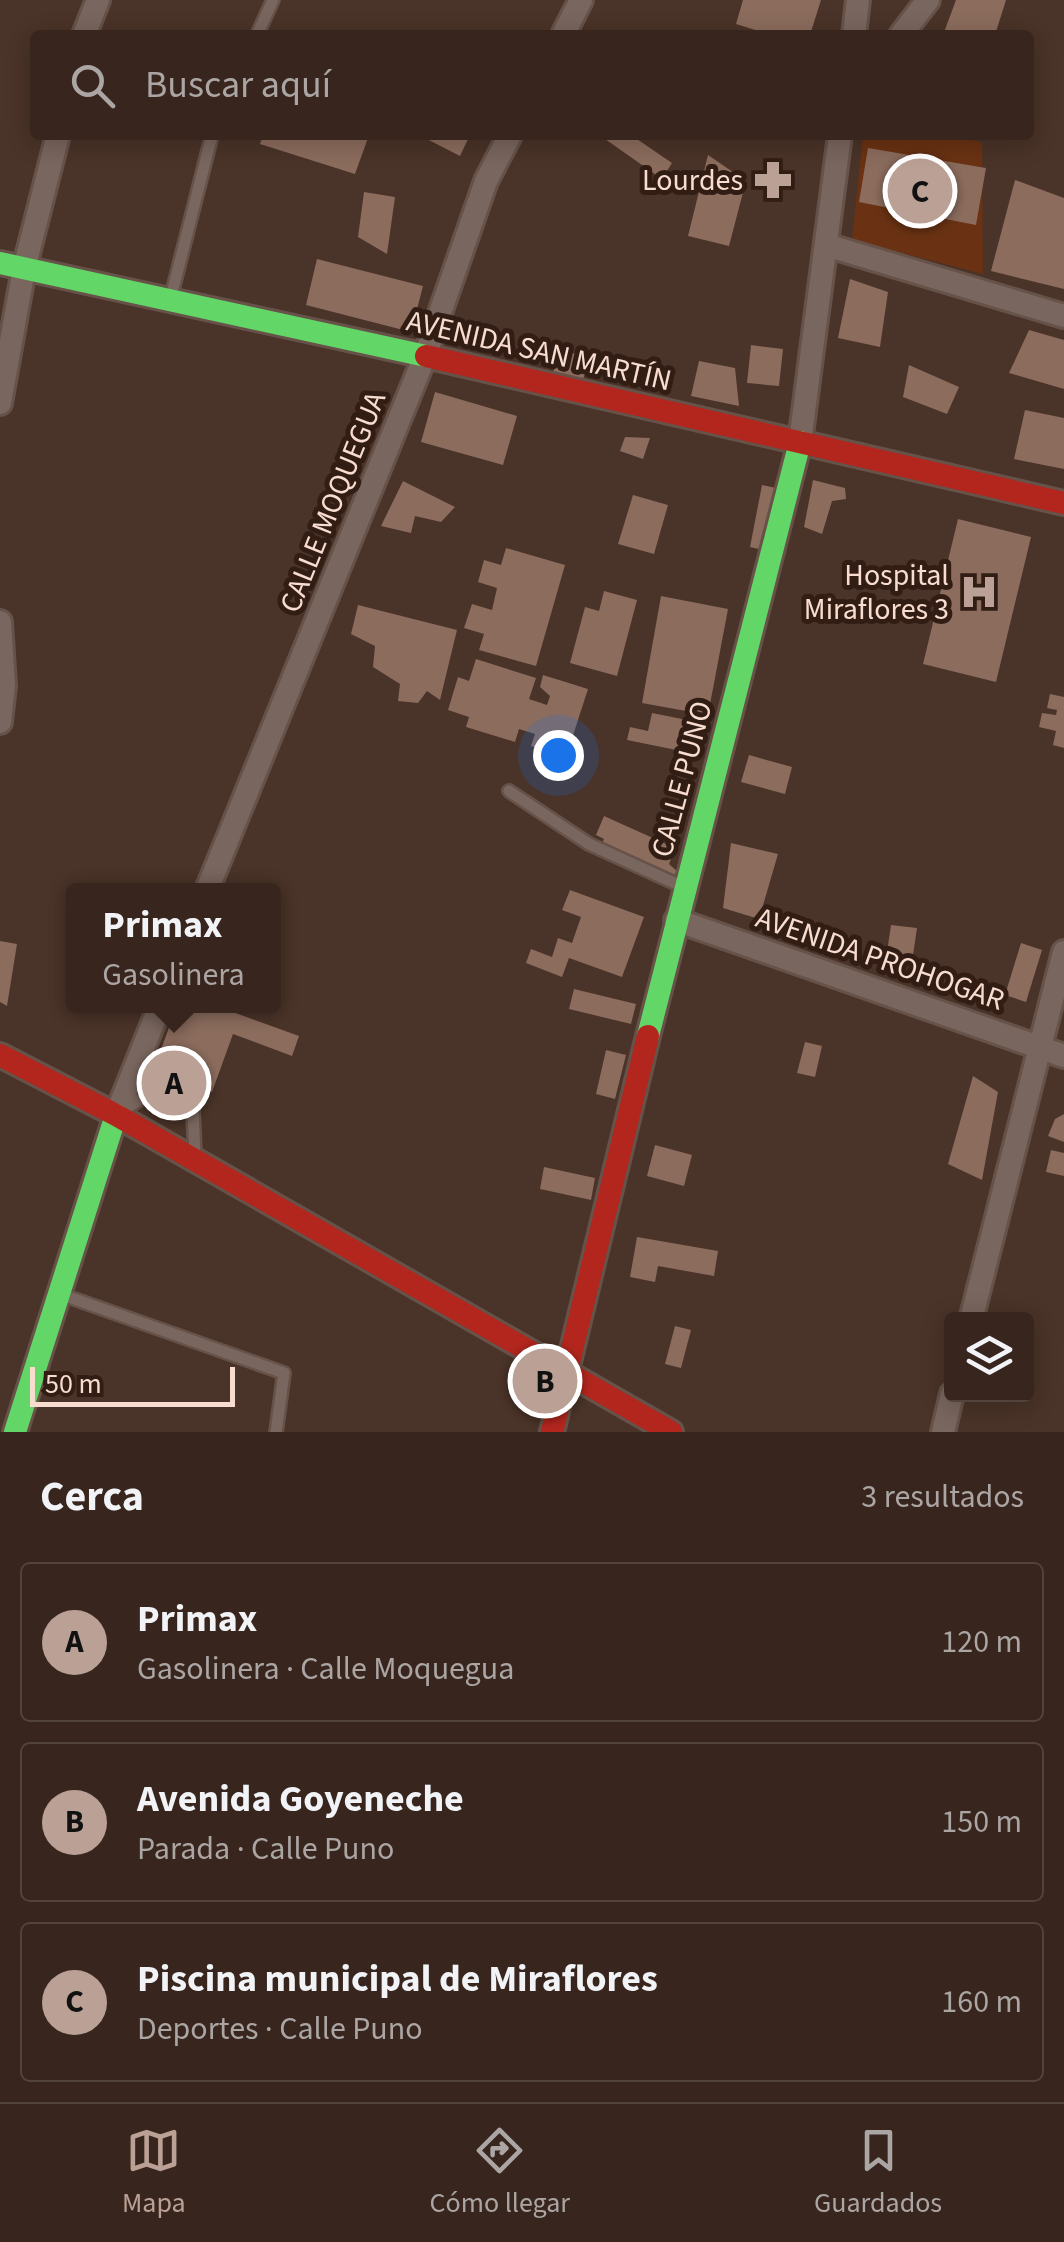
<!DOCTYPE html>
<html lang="es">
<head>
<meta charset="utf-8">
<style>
  body { margin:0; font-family:"Source Sans 3",sans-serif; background:#43322b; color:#f1f3f6 }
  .controls { position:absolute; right:30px; bottom:30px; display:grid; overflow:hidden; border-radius:10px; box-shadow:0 5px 25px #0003 }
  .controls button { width:90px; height:90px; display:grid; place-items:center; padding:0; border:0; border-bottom:2px solid #52433c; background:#38261e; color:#f1f3f6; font:50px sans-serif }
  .scale { position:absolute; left:30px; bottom:25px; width:205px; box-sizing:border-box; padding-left:10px; border:5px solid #f8dccf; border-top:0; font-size:28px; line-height:35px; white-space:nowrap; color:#f8dccf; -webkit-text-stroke:8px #311d14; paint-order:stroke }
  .you { position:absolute; left:558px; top:755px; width:35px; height:35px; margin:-25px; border:8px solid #fff; border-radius:50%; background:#1a73e8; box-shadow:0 0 0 15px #1a73e833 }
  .badge { display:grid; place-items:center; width:65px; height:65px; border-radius:50%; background:#bba195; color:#111; font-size:32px; font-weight:700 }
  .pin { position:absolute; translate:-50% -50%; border:5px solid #fff; box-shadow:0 2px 10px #0006 }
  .popup { position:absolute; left:66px; top:883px; width:215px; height:130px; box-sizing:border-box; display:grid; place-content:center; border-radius:10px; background:#38261e; filter:drop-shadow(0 2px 8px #0005); font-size:32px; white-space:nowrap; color:#aba5a4 }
  .popup b { font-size:38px; color:#f1f3f6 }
  .popup::after { content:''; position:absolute; left:50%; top:100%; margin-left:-20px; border:20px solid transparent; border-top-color:#38261e }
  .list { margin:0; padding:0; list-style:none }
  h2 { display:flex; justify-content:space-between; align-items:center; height:130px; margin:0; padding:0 40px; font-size:42px }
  h2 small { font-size:32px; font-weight:400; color:#aba5a4 }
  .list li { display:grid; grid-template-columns:65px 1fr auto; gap:30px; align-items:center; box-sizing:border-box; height:160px; margin:0 20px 20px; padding:0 20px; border:2px solid #52433c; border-radius:10px }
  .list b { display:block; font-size:38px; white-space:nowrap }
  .list p { margin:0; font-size:32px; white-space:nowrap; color:#aba5a4 }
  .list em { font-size:32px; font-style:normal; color:#aba5a4 }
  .icon { flex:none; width:55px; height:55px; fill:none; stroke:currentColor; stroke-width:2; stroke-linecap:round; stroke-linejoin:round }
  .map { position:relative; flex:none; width:1064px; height:1432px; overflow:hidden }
  .search { position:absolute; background:#38261e; box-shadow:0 5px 25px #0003; left:30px; right:30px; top:30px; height:110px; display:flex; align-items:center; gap:25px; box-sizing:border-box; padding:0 35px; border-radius:10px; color:#aba5a4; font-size:38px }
  .sheet { height:670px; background:#38261e }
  nav { display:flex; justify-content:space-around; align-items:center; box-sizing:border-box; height:140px; border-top:2px solid #52433c; background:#38261e; font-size:28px; color:#aba5a4 }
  nav a { display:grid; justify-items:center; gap:5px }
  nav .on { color:#bba195 }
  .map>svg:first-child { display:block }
</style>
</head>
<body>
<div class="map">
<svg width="1064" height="1432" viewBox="0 0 1064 1432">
  <rect width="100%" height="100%" fill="#4a3328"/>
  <!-- green -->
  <path fill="#6a3213" d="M863 135H944L982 142 983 274 852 240Z"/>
  <!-- building -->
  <g fill="#8b6c5d">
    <path d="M743 0H821L810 35H771L736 24Z"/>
    <path d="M956 0H1006L995 35H943Z"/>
    <path d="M263 135H369L355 174 260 144Z"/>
    <path d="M419 135H470L460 156Z"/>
    <path d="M607 135H631L672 163 662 179 605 139Z"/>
    <path d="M868 148 986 168 976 225 859 202Z"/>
    <path d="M708 155 746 181 729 246 688 236Z"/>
    <path d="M1015 180 1064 198V289L991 271Z"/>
    <path d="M364 192 395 197 387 254 358 237Z"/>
    <path d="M317 259 423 286 411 332 306 305Z"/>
    <path d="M850 279 888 292 880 347 838 338Z"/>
    <path d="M1029 330 1064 340V389L1009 373Z"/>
    <path d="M751 345 783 349 779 386 747 383Z"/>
    <path d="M559 350 589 357 583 380 553 373Z"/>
    <path d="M699 361 735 368 739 406 691 396Z"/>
    <path d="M909 365 959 387 947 414 903 397Z"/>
    <path d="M435 392 517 416 503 465 421 442Z"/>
    <path d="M1025 410 1064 418V469L1014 459Z"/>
    <path d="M625 437 650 438 643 459 620 451Z"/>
    <path d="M813 480 845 488 846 499 832 501 822 534 804 527Z"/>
    <path d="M403 481 455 507 441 522 415 516 411 533 381 526Z"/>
    <path d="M762 485 776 488 763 550 750 547Z"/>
    <path d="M633 495 668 505 654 554 618 544Z"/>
    <path d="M958 519 1031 537 996 682 923 664Z"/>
    <path d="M506 548 565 565 536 666 479 650 484 634 464 628 472 604 492 610 497 588 478 582 484 560 501 565Z"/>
    <path d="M604 591 637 600 617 676 570 663 585 607 599 611Z"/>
    <path d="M661 596 728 609 708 715 642 703Z"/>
    <path d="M358 605 457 630 440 700 427 691 418 703 398 701 400 684 373 667 375 646 351 634Z"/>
    <path d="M476 659 536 678 529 699 547 705 550 696 540 687 543 675 588 689 566 757 531 746 535 734 519 729 515 742 466 727 469 717 448 710 458 677 469 681Z"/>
    <path d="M1050 694 1064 697V748L1053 745 1056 731 1039 727 1042 713 1056 715 1057 710 1047 708Z"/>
    <path d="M652 713 707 724 701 755 627 740 630 727 648 731Z"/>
    <path d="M749 755 792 767 785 794 741 782Z"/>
    <path d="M604 816 675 848 669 864 678 872 672 885 598 852 604 839 596 835Z"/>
    <path d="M731 843 778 854 759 919 723 908Z"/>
    <path d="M570 890 644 917 622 977 569 958 562 977 526 963 531 949 552 957 558 938 572 943 581 917 562 910Z"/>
    <path d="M891 925 917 928 912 962 886 959Z"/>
    <path d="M0 941 17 944 7 1006 0 1002Z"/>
    <path d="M1021 943 1042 950 1026 1002 1005 995Z"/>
    <path d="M574 989 636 1004 631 1024 569 1009Z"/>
    <path d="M177 1006H216L299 1036 292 1056 233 1034 212 1092 160 1052Z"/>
    <path d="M805 1042 822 1046 815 1077 797 1073Z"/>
    <path d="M606 1050 626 1055 615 1099 596 1094Z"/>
    <path d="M159 1061 197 1084 184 1106 146 1083Z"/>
    <path d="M973 1076 998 1092 982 1180 948 1164Z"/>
    <path d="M1064 1114V1142L1048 1136 1055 1119Z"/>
    <path d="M655 1145 692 1155 684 1186 647 1176Z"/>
    <path d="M1051 1150 1064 1153V1176L1046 1172Z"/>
    <path d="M544 1167 595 1178 591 1200 540 1189Z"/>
    <path d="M637 1237 718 1251 714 1276 658 1266 655 1282 630 1277Z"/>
    <path d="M675 1326 691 1330 681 1368 665 1364Z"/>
  </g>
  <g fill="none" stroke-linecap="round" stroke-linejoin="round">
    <!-- lane casing -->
    <g stroke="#665248" stroke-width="16">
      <g id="lane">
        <path d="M257 35 273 0"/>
        <path d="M171 297 212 135"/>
        <path d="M509 791 589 844 681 886"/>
        <path d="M119 1112 158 1089 193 1110 195 1156"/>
        <path d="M63 1295 284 1373 276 1432"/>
      </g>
    </g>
    <!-- street casing -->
    <g stroke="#665248" stroke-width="28">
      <g id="street">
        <path d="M84 35 98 0"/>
        <path d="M563 35 581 0"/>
        <path d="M854 35 858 0"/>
        <path d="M901 35 928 0"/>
        <path d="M826 245 1064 316"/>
        <path d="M0 403 24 269 58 135"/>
        <path d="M800 442 840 135"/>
        <path d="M0 622 4 686 0 722"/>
        <path d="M207 890 425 356 486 181 510 135"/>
        <path d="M676 920 1064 1056"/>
        <path d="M116 1115 160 1006"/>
        <path d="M971 1320 1064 952"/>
        <path d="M943 1432 952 1394"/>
      </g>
    </g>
    <!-- fast casing -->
    <g stroke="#665248" stroke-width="28">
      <g id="fast">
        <path d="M0 263 426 356"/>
        <path d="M648 1036 800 442"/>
        <path d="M15 1432 116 1115"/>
      </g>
    </g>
    <!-- jam casing -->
    <g stroke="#665248" stroke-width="28">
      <g id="jam">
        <path d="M426 356 1064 503"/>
        <path d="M0 1055 116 1115 671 1432"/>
        <path d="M552 1432 648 1036"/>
      </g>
    </g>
    <!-- lane -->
    <use href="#lane" stroke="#79665e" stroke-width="11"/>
    <!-- street -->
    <use href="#street" stroke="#79665e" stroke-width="22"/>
    <!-- fast -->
    <use href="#fast" stroke="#63d668" stroke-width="22"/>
    <!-- jam -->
    <use href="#jam" stroke="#b3261e" stroke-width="22"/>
  </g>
  <!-- icons -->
  <defs>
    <g id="pharmacy-bare" transform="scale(3)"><path d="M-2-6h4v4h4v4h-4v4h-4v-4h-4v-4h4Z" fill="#bba195" stroke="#311d14" stroke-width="2.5" paint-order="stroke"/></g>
    <g id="hospital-bare" transform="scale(3)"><path d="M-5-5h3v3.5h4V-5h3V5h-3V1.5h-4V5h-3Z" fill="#bba195" stroke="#311d14" stroke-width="2.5" paint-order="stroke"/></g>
  </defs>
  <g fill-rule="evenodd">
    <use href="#pharmacy-bare" x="773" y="180"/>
    <use href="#hospital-bare" x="979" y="592"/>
  </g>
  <g text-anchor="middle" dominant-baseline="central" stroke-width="10" stroke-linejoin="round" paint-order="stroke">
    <!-- poi labels -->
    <g font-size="30" fill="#f8dccf" stroke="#311d14" text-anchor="end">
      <text x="743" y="180">Lourdes</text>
      <text x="949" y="575">Hospital<tspan x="949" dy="34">Miraflores 3</tspan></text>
    </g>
    <!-- street labels -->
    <g font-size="30" fill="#f8dccf" stroke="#311d14">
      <text transform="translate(539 351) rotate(13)">AVENIDA SAN MARTÍN</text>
      <text transform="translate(333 502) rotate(-68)">CALLE MOQUEGUA</text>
      <text transform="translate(682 779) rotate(-75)">CALLE PUNO</text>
      <text transform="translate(880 959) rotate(19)">AVENIDA PROHOGAR</text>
    </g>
  </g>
</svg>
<div class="controls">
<button><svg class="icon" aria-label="layers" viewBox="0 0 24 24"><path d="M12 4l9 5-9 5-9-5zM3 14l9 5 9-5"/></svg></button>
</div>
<div class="scale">50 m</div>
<div class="you"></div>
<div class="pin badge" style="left:174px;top:1083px">A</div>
<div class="popup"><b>Primax</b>Gasolinera</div>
<div class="pin badge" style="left:545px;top:1381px">B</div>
<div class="pin badge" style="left:920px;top:191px">C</div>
<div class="search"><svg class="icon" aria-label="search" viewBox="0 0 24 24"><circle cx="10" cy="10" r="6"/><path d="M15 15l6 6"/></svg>Buscar aquí</div>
</div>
<section class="sheet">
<h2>Cerca<small>3 resultados</small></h2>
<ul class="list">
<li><span class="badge">A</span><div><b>Primax</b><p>Gasolinera · Calle Moquegua</p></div><em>120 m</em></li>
<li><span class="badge">B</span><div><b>Avenida Goyeneche</b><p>Parada · Calle Puno</p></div><em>150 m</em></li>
<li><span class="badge">C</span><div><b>Piscina municipal de Miraflores</b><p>Deportes · Calle Puno</p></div><em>160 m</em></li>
</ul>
</section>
<nav>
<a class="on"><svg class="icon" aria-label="map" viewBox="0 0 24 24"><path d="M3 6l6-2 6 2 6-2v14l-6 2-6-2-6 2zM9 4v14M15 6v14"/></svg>Mapa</a>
<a><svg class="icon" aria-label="directions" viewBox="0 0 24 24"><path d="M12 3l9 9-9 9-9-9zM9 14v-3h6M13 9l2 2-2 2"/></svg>Cómo llegar</a>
<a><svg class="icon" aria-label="saved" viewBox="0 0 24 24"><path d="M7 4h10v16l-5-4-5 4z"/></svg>Guardados</a>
</nav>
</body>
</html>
